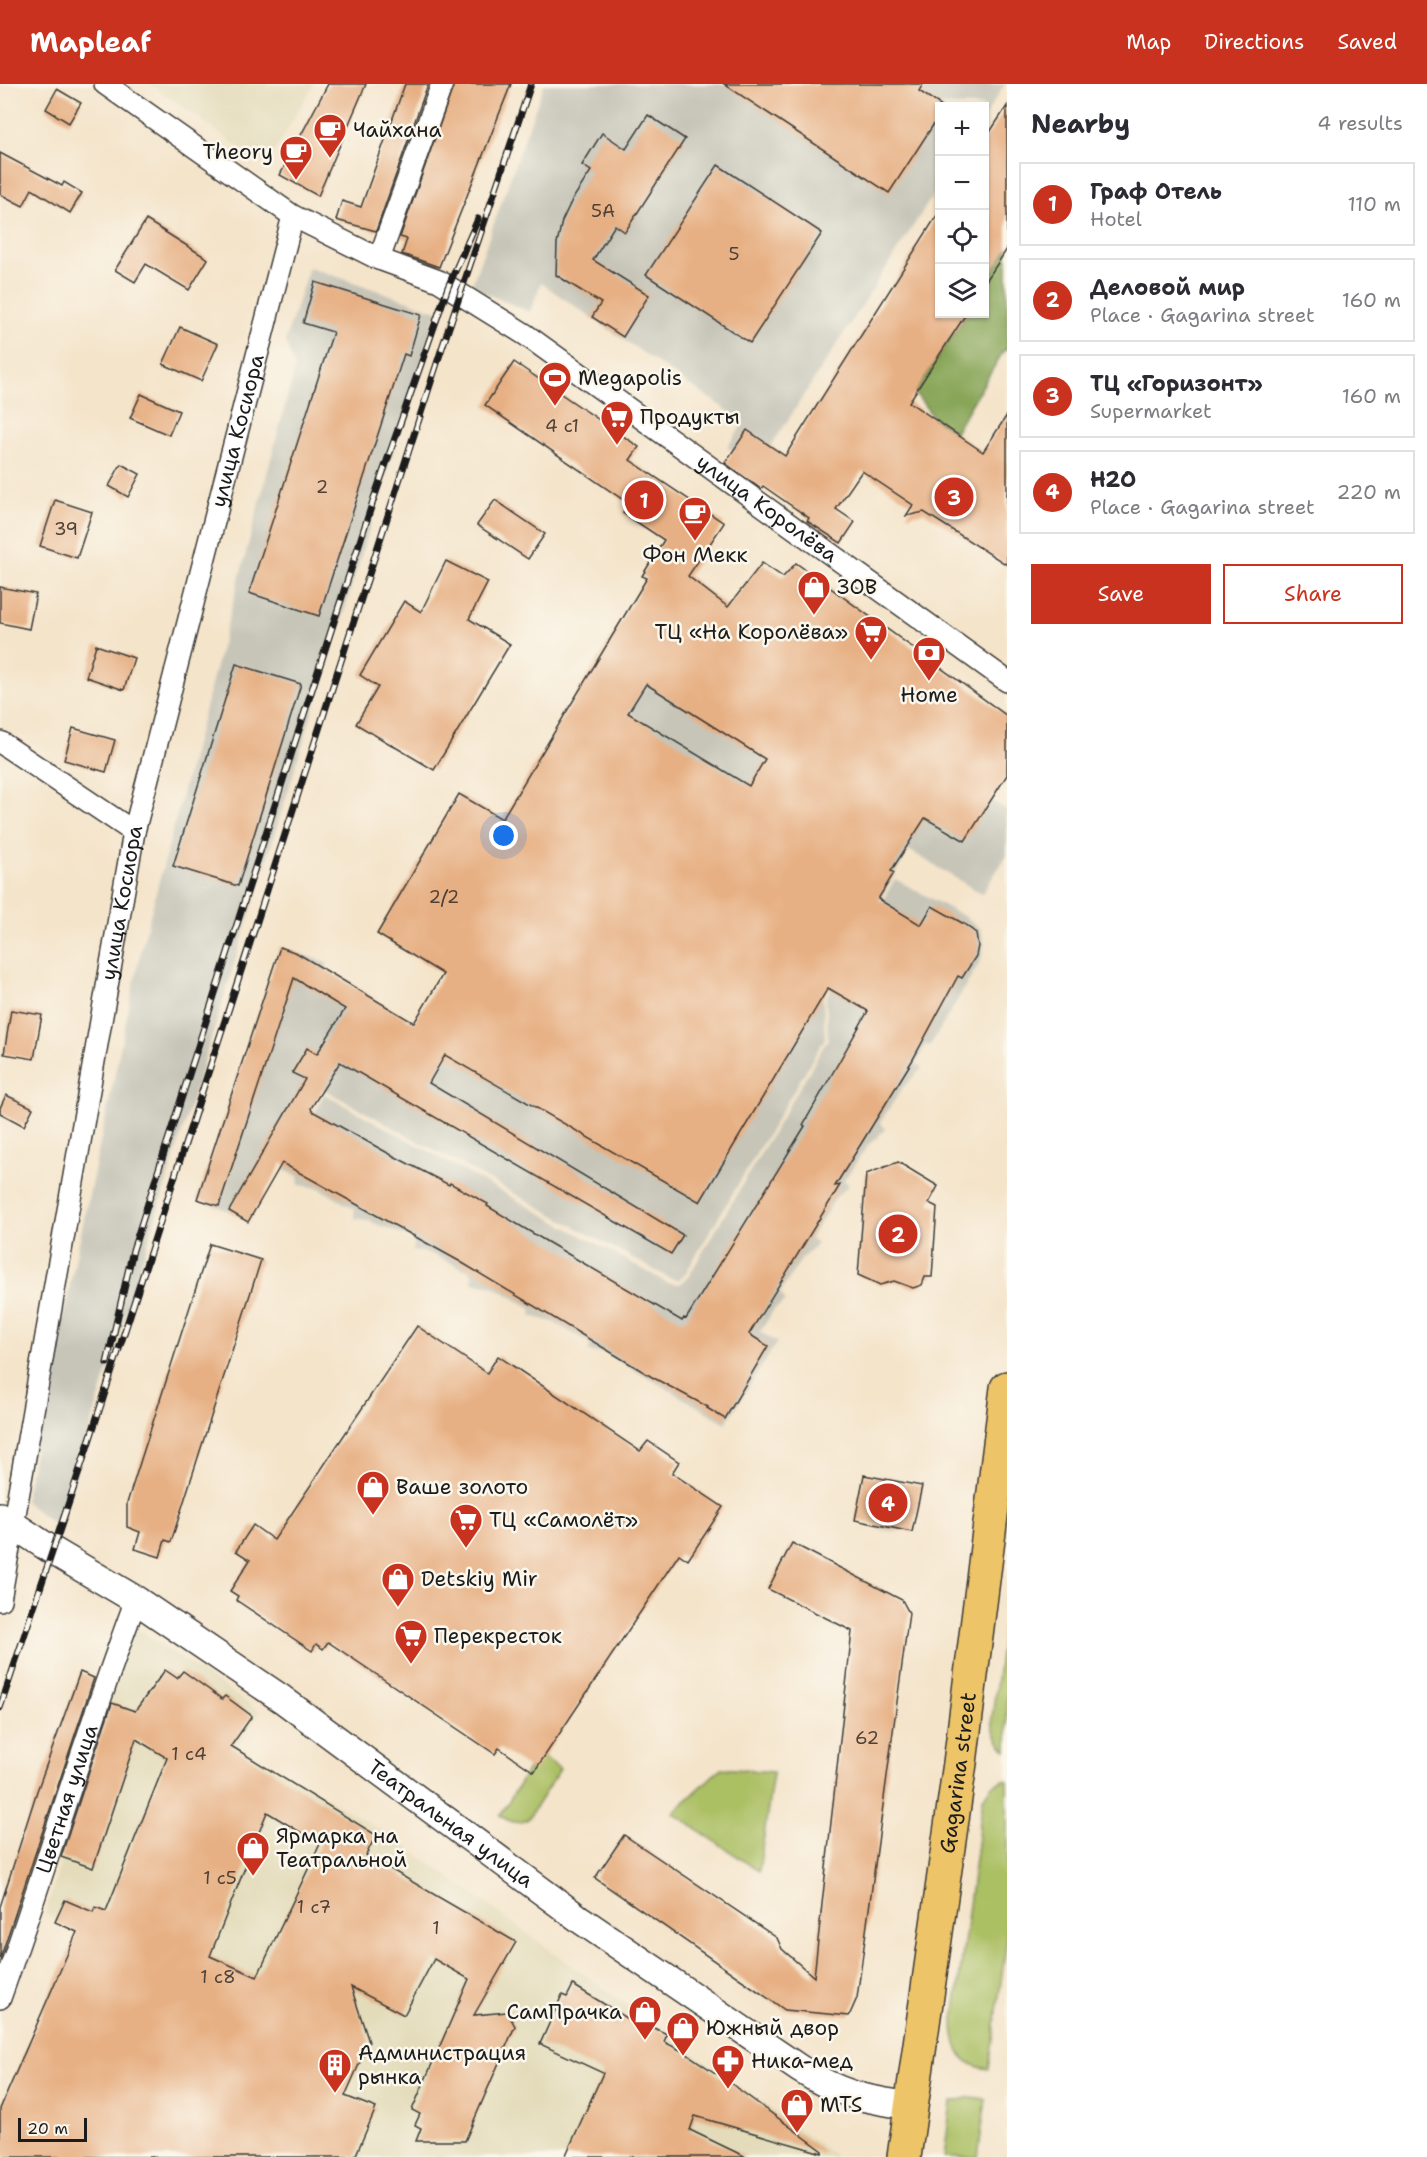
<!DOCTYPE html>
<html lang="en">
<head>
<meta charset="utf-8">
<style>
  body { margin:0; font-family:"Shantell Sans",sans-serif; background:#f2f2f3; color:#2b2b33 }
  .controls { position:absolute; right:18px; top:18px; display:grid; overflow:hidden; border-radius:0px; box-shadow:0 2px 4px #0004 }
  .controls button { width:54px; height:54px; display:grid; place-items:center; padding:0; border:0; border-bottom:2px solid #e1e1e2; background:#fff; color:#2b2b33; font:30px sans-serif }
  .scale { position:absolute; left:18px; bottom:15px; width:69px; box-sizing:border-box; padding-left:6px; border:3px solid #1c1c1c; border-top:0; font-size:16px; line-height:21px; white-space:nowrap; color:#1c1c1c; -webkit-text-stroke:4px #fbf7ec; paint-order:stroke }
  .you { position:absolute; left:504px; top:752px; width:21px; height:21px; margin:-15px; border:4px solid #fff; border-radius:50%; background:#1a73e8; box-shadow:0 0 0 9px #1a73e833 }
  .badge { display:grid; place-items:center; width:39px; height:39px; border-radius:50%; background:#c8321e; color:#fff; font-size:20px; font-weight:700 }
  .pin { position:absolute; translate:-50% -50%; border:3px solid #fff; box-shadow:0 2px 6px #0006 }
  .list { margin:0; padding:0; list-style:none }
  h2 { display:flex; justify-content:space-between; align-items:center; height:78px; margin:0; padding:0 24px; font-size:26px }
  h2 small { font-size:20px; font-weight:400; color:#7c7c81 }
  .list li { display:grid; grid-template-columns:39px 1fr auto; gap:18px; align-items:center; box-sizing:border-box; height:84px; margin:0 12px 12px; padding:0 12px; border:2px solid #e1e1e2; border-radius:0px }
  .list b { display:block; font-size:22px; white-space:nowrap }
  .list p { margin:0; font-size:20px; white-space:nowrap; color:#7c7c81 }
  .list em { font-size:20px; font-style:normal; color:#7c7c81 }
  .actions { display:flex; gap:12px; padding:18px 24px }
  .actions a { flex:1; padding:14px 0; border:2px solid #c8321e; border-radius:0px; text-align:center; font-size:21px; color:#c8321e }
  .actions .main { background:#c8321e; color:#fff }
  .icon { flex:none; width:33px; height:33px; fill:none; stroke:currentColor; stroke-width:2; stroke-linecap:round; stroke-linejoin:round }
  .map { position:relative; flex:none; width:1007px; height:2073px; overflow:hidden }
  header { display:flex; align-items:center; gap:36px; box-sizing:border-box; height:84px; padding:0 30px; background:#c8321e; color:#fff }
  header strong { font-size:28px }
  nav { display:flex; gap:33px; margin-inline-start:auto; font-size:21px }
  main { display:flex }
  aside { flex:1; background:#fff }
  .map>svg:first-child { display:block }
</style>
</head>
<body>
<header>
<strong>Mapleaf</strong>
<nav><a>Map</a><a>Directions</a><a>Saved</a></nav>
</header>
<main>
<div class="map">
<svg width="1007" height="2073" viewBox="0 0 1007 2073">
  <rect width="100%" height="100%" fill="#fbf7ec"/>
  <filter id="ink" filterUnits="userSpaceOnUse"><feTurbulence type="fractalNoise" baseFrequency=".0167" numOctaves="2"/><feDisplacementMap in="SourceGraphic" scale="12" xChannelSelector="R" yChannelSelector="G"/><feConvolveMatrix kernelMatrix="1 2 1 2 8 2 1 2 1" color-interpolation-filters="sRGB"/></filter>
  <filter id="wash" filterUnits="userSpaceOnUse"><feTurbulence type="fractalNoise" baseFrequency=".008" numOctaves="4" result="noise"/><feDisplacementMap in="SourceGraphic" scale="24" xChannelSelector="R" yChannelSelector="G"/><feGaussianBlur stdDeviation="1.35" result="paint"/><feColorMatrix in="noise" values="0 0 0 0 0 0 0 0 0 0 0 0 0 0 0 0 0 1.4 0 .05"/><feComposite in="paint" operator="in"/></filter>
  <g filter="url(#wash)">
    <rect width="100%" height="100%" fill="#f4e4ca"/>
    <!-- built -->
    <g fill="#e3dbba">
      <path d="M150 0H314L266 82Z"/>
      <path d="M133 1542 260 1628 237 1662 398 1756 837 2073H295L340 1960 45 1830Z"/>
    </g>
    <!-- industrial -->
    <g fill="#c6c5b8">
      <path d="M544 0H1005L985 32 984 22H940L939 102 764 373 727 364 744 338 541 199 530 228 471 203Z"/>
      <path d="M309 183 437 227 59 1444 24 1417 142 862 295 284 285 257Z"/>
      <path d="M685 490 724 526 999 704 991 716 1007 727V771L982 810 909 766 823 913 825 954 685 1190 678 1196 669 1194 323 1005 248 1138 229 1127 197 1115 280 863 327 879V886L414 939Z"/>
      <path d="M895 795 965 833 981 845 984 861 981 876 930 962 925 961 916 980 922 984 904 1002 880 1038 886 1045 868 1061 844 1096 849 1101 837 1112 810 1154 817 1160 802 1174 780 1209 786 1217 774 1225 760 1248 777 1258 726 1339 605 1269 588 1268 590 1263 588 1258 553 1238 531 1232 532 1226 529 1223 493 1202 471 1198 473 1192 469 1187 429 1169 412 1167 414 1161 411 1154 369 1137 355 1134 354 1125 319 1104 299 1101 298 1092 284 1086 324 1010 657 1193 667 1199 679 1200 688 1193 828 955 826 914Z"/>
    </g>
    <!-- green -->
    <g fill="#abbf63" stroke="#646e40" stroke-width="1.5">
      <path d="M1007 1516V1667C997 1657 993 1649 992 1634Z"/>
      <path d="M544 1673 560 1685 528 1735C518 1742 509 1737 500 1732L529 1684Z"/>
      <path d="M721 1684 773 1688 759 1787 673 1729Z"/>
      <path d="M1004 1696H1007V1854L989 1985C961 1981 956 1969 953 1943L983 1714 991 1702Z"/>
      <path d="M971 2013 986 2015 978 2073H944L951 2018Z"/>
    </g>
    <!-- forest -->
    <path fill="#88a659" stroke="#52613a" stroke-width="1.5" d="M1007 165V266H1004L955 348 934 334 915 309 966 230H984L985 200Z"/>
    <g id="blocks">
      <!-- building -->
      <g fill="#e7b084" fill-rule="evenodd">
        <path d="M328 0H366L318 112 280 91Z"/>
        <path d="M405 0H428L376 147 336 136 342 117 361 123Z"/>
        <path d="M454 0H511L439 183 402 170 407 155 400 153Z"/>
        <path d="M724 0H923L919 7 942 22H939V32L889 109Z"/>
        <path d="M57 5 81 19 69 39 46 25Z"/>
        <path d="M1007 22V165L984 200V57Z"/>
        <path d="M648 31 685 55 625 148 615 141 593 176 649 211 623 253 592 233 601 219 556 191 557 159 562 137 572 116 591 87 582 81 602 49 626 65Z"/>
        <path d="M0 69 62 102 64 98 82 109 70 129 32 105 23 122 0 110Z"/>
        <path d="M718 81 822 149 750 259 646 191Z"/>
        <path d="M939 128V230H966L909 318 983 368 1007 331V481L924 428 906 432 913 421 862 387 836 425 855 438 841 459 807 437 809 434 763 402 761 405 725 379 747 346 785 372Z"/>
        <path d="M146 136 208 175 189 206 146 180 135 198 115 186Z"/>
        <path d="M315 198 421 231 409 272 404 270 319 532 249 509 333 248 303 239Z"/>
        <path d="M180 243 218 260 201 297 163 280Z"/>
        <path d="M514 278 639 363 630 376 724 439 688 492 728 523 762 479 783 493 796 479 1007 632V691L965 757 925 734 891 787 894 789 878 815 921 841 932 822 964 840 976 849 978 862 976 872 962 894 958 892 912 977 835 1102 840 1101 749 1250 768 1262 725 1335 707 1324 708 1323 652 1293 459 1177 282 1079 248 1138 229 1127 305 995 292 989 307 964 317 970 345 925 294 894 219 1122 197 1115 280 863 297 869 414 939 443 890 377 850 459 710 502 735 647 494 642 492 664 456 623 429 629 420 485 321ZM646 600 765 675 749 702 628 629ZM828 904 868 927 803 1041 805 1042 686 1235 684 1234 682 1237 544 1156 487 1122 488 1120 450 1099 449 1101 386 1068 312 1027 311 1024 340 978 671 1170 683 1151 429 999 445 971 700 1118Z"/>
        <path d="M141 310 179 327 169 351 130 334Z"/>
        <path d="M121 380 140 390 128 413 109 402Z"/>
        <path d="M55 416 92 428 77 474 40 462Z"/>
        <path d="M495 416 545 450 528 475 477 441Z"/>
        <path d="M446 477 488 498 469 535 510 560 434 686 356 640 378 603 360 591 404 517 421 528Z"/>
        <path d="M0 503 36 510 29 545 0 539Z"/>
        <path d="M96 561 134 574 124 606 86 593Z"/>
        <path d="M236 580 301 600 238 802 173 782Z"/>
        <path d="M73 644 115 656 106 688 64 676Z"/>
        <path d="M11 926 42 931 34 975 4 970Z"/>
        <path d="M6 1011 33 1024 24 1042 0 1029V1024Z"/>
        <path d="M898 1078 938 1102 929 1119 937 1123 932 1193H925L922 1201 913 1204 894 1197 880 1201 858 1191 866 1090Z"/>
        <path d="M210 1160 261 1176 171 1458 165 1456 160 1473 135 1465 140 1448 127 1443V1419Z"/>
        <path d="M417 1242 487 1289 498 1272 640 1367 648 1357 679 1378 672 1389 723 1423 688 1476 679 1470 534 1688 499 1664 495 1670 328 1558 323 1565 316 1560 312 1567 236 1516 238 1512 230 1507 250 1476 236 1467 253 1441 274 1456Z"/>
        <path d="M864 1391 922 1402 912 1448 855 1436Z"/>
        <path d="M792 1459 902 1516 909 1529 857 1914 849 1932 785 1926 595 1794 624 1751 777 1854 782 1865 814 1893 852 1547 768 1505Z"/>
        <path d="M165 1586 177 1594 183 1587 222 1615 225 1612 252 1632 231 1662 376 1751 366 1771 516 1858 474 1931 507 1928 515 1942 465 2057H416L421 2044 415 2041 420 2030 412 2026 469 1895 434 1875 404 1931 351 1903 369 1958 345 2012 376 2024 355 2073H0V2025L77 1848 55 1838 65 1816 93 1828 95 1823 106 1827 167 1674 136 1655 93 1784 61 1773 95 1669 112 1619 135 1627ZM267 1728 320 1760 257 1893 210 1872Z"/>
        <path d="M80 1588 94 1594 0 1875V1823L37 1707Z"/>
        <path d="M573 1901 643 1944 645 1940 667 1950 664 1958 684 1968 733 2001 823 2067 822 2069 695 2032 690 2046 746 2073H565L603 1989 540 1960 562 1911 567 1913Z"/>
      </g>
    </g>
  </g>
  <g filter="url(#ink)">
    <use href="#blocks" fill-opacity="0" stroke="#3c3a36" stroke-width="1.5"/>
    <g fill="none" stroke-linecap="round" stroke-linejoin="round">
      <!-- minor casing -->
      <g stroke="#3c3a36" stroke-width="24">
        <g id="minor">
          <path id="s1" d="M105 0 293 132 379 175 439 197 526 251 1007 597"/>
          <path d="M379 175 442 0"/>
          <path d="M0 658 134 748"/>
          <path id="s2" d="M0 1516 134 748 293 132"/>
          <path id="s3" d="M0 1914C47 1782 86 1647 136 1516"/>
        </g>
      </g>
      <!-- tertiary casing -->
      <g stroke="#3c3a36" stroke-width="30">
        <g id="tertiary">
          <path id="s4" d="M0 1432 53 1467 136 1516 282 1615 581 1836 800 1985C841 2011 864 2015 911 2022"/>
        </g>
      </g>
      <!-- primary casing -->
      <g stroke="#3c3a36" stroke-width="36">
        <g id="primary">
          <path id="s5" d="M904 2073 960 1679 1007 1304"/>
        </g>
      </g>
      <!-- minor -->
      <use href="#minor" stroke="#fff" stroke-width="21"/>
      <!-- tertiary -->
      <use href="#tertiary" stroke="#fff" stroke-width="27"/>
      <!-- primary -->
      <use href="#primary" stroke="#eec469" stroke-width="33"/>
      <!-- rail casing -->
      <g stroke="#1c1c1c" stroke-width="7">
        <g id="rail">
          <path d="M107 1279 133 1166 297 652 374 414 448 203 478 135"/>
          <path d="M0 1624 89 1358 441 267 531 0"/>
        </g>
      </g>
      <!-- rail -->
      <use href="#rail" stroke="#fbf7ec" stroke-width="4.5" stroke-dasharray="14" stroke-linecap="butt"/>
    </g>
  </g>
  <!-- icons -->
  <defs>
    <g id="cafe-pin" transform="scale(1.725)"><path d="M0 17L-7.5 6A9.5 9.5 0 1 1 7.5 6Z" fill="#c8321e" stroke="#fbf7ec"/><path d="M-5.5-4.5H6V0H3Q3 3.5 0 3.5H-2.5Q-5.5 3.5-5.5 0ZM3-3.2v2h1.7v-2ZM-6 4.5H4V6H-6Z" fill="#fff"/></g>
    <g id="stadium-pin" transform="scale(1.725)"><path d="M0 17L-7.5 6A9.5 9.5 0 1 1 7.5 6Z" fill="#c8321e" stroke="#fbf7ec"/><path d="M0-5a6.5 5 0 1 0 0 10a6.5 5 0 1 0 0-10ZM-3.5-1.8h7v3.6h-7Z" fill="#fff"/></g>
    <g id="supermarket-pin" transform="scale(1.725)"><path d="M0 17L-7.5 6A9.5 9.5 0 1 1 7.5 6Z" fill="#c8321e" stroke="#fbf7ec"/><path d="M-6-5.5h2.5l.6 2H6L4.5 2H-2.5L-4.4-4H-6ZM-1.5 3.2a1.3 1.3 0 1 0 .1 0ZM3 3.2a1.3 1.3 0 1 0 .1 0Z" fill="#fff"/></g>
    <g id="shop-pin" transform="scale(1.725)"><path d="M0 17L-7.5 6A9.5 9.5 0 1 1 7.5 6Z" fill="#c8321e" stroke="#fbf7ec"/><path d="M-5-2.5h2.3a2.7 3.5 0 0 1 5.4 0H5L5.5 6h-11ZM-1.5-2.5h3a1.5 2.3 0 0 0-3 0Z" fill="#fff"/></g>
    <g id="bank-pin" transform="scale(1.725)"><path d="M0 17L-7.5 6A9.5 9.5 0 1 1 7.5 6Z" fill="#c8321e" stroke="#fbf7ec"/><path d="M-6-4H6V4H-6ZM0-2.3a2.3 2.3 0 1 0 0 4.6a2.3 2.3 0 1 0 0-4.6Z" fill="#fff"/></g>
    <g id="pharmacy-pin" transform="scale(1.725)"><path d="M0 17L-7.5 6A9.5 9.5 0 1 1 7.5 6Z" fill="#c8321e" stroke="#fbf7ec"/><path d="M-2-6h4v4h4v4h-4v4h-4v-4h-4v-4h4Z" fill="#fff"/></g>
    <g id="building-pin" transform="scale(1.725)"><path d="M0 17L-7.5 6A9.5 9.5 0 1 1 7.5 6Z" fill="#c8321e" stroke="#fbf7ec"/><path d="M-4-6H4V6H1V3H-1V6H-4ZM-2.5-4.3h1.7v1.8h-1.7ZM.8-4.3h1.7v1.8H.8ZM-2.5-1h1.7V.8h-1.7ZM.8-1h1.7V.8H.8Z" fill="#fff"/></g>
  </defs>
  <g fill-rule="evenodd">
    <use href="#cafe-pin" x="330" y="46"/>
    <use href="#cafe-pin" x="296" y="68"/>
    <use href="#stadium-pin" x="555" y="294"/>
    <use href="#supermarket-pin" x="617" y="333"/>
    <use href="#cafe-pin" x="695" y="429"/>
    <use href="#shop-pin" x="814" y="503"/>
    <use href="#supermarket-pin" x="871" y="548"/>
    <use href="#bank-pin" x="929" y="569"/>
    <use href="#shop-pin" x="373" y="1403"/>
    <use href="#supermarket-pin" x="466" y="1436"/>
    <use href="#shop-pin" x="398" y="1495"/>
    <use href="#supermarket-pin" x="411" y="1552"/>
    <use href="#shop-pin" x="253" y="1764"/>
    <use href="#shop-pin" x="645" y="1928"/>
    <use href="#shop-pin" x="683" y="1944"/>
    <use href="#pharmacy-pin" x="728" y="1977"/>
    <use href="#building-pin" x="335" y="1981"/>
    <use href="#shop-pin" x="797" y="2021"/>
  </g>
  <g text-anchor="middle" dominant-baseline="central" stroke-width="5" stroke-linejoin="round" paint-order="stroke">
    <!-- number labels -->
    <g font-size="18" fill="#4f4136">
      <text x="603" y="127">5А</text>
      <text x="734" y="170">5</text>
      <text x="562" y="342">4 с1</text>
      <text x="322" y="403">2</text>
      <text x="66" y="445">39</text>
      <text x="444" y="813">2/2</text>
      <text x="867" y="1654">62</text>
      <text x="189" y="1670">1 с4</text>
      <text x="220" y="1794">1 с5</text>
      <text x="314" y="1823">1 с7</text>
      <text x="436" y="1844">1</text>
      <text x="218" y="1893">1 с8</text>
    </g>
    <!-- poi labels -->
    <g font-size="21" fill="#1c1c1c" stroke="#fbf7ec" text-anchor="start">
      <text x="353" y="46">Чайхана</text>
      <text x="273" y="68" text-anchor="end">Theory</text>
      <text x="578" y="294">Megapolis</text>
      <text x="640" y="333">Продукты</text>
      <text x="695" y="471" text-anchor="middle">Фон Мекк</text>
      <text x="837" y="503">ЗОВ</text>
      <text x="848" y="548" text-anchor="end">ТЦ «На Королёва»</text>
      <text x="929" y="611" text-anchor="middle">Home</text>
      <text x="396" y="1403">Ваше золото</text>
      <text x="489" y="1436">ТЦ «Самолёт»</text>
      <text x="421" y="1495">Detskiy Mir</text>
      <text x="434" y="1552">Перекресток</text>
      <text x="276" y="1752">Ярмарка на<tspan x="276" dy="24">Театральной</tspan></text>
      <text x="622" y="1928" text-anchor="end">СамПрачка</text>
      <text x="706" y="1944">Южный двор</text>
      <text x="358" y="1969">Администрация<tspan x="358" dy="24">рынка</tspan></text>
      <text x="751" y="1977">Ника-мед</text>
      <text x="820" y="2021">MTS</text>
    </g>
    <!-- street labels -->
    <g font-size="21" fill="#1c1c1c" stroke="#fbf7ec">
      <text stroke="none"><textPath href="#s2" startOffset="1194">улица Косиора</textPath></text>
      <text stroke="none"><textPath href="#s1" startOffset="789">улица Королёва</textPath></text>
      <text stroke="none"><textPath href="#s2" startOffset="708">улица Косиора</textPath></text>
      <text stroke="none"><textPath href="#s5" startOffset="388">Gagarina street</textPath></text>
      <text stroke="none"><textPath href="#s3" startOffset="210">Цветная улица</textPath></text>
      <text stroke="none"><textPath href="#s4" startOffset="546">Театральная улица</textPath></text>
    </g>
  </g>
</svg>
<div class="controls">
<button>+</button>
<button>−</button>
<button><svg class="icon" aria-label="locate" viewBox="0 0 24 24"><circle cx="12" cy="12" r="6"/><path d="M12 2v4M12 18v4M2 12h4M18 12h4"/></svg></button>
<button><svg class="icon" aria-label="layers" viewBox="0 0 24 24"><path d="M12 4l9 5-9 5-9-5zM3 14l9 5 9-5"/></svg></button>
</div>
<div class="scale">20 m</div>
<div class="you"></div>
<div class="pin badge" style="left:644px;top:416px">1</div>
<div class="pin badge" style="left:898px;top:1150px">2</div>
<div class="pin badge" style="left:954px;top:413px">3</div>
<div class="pin badge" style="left:888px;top:1419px">4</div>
</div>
<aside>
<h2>Nearby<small>4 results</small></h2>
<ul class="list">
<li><span class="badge">1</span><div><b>Граф Отель</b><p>Hotel</p></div><em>110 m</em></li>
<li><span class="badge">2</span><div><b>Деловой мир</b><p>Place · Gagarina street</p></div><em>160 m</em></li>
<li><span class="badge">3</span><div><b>ТЦ «Горизонт»</b><p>Supermarket</p></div><em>160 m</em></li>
<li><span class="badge">4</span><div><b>H2O</b><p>Place · Gagarina street</p></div><em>220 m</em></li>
</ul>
<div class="actions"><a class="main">Save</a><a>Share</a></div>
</aside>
</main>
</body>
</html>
